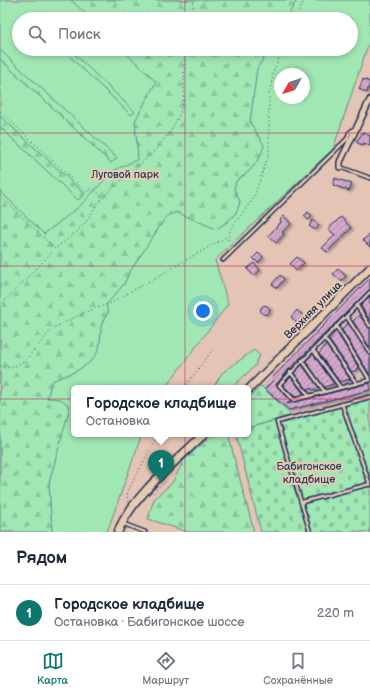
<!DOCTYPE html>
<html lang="ru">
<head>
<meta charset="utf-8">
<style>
  body { margin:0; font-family:"Balsamiq Sans",sans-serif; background:#f6f6f7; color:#1f2937 }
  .compass { position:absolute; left:274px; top:68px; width:36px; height:36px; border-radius:50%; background:#fff; box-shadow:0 2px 6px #0003; rotate:231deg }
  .you { position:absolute; left:203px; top:311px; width:14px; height:14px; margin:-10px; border:3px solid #fff; border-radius:50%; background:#1a73e8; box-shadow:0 0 0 6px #1a73e833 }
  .badge { display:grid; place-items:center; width:26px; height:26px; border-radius:50%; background:#0f766e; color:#fff; font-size:13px; font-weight:700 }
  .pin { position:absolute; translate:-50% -33px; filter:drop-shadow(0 1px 2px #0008) }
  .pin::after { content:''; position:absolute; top:21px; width:14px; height:12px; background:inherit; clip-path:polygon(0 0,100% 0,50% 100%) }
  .popup { position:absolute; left:71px; top:385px; width:180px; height:52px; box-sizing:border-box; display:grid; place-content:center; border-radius:6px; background:#fff; filter:drop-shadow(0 1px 3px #0005); font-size:13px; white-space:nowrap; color:#747a83 }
  .popup b { font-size:15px; color:#1f2937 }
  .popup::after { content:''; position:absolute; left:50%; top:100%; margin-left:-8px; border:8px solid transparent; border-top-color:#fff }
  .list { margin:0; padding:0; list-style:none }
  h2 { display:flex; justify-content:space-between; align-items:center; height:52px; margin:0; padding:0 16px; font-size:17px }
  h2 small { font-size:13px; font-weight:400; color:#747a83 }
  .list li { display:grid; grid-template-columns:26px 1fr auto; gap:12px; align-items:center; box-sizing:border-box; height:56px; padding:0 16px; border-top:1px solid #e0e1e3 }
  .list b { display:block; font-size:15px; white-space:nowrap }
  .list p { margin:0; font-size:13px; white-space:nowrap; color:#747a83 }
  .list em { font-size:13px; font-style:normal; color:#747a83 }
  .icon { flex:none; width:22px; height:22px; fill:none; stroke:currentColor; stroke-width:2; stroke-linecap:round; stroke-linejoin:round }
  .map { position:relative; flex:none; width:370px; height:532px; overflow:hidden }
  .search { position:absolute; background:#fff; box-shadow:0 2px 6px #0003; left:12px; right:12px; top:12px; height:44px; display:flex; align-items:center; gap:10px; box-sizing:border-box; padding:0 14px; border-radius:22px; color:#747a83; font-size:15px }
  .sheet { height:108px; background:#fff }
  nav { display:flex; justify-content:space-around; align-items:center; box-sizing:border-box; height:56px; border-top:1px solid #e0e1e3; background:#fff; font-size:11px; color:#747a83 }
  nav a { display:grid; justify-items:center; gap:2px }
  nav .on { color:#0f766e }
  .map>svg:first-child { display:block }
</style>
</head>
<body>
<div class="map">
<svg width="370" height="532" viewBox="0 0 370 532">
  <defs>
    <pattern id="industrial-furrows" width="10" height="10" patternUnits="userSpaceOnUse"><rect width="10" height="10" fill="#e0bcbb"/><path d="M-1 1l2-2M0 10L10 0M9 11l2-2" fill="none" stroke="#c0a2a3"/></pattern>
    <pattern id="forest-firs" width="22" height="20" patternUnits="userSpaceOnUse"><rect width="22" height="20" fill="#a1e7b4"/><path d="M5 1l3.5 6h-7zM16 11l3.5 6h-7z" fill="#8ac69d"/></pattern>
    <pattern id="cemetery-stones" width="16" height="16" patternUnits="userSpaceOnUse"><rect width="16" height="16" fill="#a1e7b4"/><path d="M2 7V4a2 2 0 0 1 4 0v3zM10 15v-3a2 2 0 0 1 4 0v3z" fill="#8ac69d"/></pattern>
    <pattern id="building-hatch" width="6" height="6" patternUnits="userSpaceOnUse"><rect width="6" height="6" fill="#d6a8ca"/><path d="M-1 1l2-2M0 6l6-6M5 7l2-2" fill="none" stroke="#ad89a7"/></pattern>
    <filter id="shadow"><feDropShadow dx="3" dy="1.5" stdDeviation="1" flood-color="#0004"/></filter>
  </defs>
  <rect width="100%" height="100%" fill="#e4c4b4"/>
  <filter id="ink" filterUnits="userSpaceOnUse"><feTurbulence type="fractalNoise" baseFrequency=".025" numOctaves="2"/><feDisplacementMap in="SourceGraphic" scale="8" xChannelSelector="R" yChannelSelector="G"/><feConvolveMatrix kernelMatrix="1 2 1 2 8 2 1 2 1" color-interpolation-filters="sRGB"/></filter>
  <g filter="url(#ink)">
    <!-- industrial -->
    <path fill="url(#industrial-furrows)" d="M370 277V394L292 415 261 387Z"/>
    <!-- green -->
    <g fill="#a1e7b4" stroke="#5e8b89" fill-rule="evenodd">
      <path d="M0 0H370V39L333 149 215 260 228 304 165 388H74V434H142L107 532H0ZM19 19H351V49H19ZM280 74H304V98H280Z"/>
      <path d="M254 350 260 356 256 361V365L231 388H213L222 373Z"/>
    </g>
    <!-- forest -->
    <g fill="url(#forest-firs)" stroke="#5e8b89">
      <path d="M71 0H297L286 19H91Z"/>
      <path d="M62 49H69L135 112 131 115Z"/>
      <path d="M122 49H269L257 69 250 122 264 145C260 162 250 172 236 181L234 189 240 201C238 215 228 222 216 229L176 212 166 217 129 273 124 284 106 305 108 313C98 327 102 327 100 342 98 366 71 373 52 381L47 398 61 399 70 407 49 483 52 532H0V191L44 234 80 206 113 171 138 159 135 121 156 82Z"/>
      <path d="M0 50 117 158 111 163 0 59Z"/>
      <path d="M0 116 85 194 78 200 0 127Z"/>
      <path d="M261 386 292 415 248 428V399Z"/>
      <path d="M213 434H233L229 438 254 532H188L148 519 154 499 172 483 184 460Z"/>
    </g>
    <!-- cemetery -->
    <path fill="url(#cemetery-stones)" stroke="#5e8b89" d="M370 394V532H261L236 434H248V428Z"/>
    <!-- building -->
    <g fill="url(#building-hatch)" stroke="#1b2f5e" filter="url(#shadow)">
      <path d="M363 79 370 82 367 93 359 89Z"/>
      <path d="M363 132 370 136V146L364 143 362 145 356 142Z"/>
      <path d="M335 178 352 184 349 191 333 185Z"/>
      <path d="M308 212 312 216 308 220 304 216Z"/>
      <path d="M284 216 291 224 282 232 284 234 276 243 268 236 281 222 280 220Z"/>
      <path d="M341 217 351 228 327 252 322 248 335 235 328 229Z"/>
      <path d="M313 220 319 225 315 230 309 226Z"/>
      <path d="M370 234V247L363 240Z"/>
      <path d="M258 253 263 257 258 263 253 258Z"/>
      <path d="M297 257 304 263 296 271 290 264Z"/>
      <path d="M254 263 260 270 254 276 247 269Z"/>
      <path d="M338 269 346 276 341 281 333 274Z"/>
      <path d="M280 275 284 279 277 288 272 284Z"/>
      <path d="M370 278V289L288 370 276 385 291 401 287 404 370 383V390L289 410 265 389 274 379 272 378Z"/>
      <path d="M370 296V321L361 306Z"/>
      <circle cx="265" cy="310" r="4.5"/>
      <path d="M297 310 303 316 297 323 291 317Z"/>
      <path d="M359 315 370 329V348L353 321Z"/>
      <path d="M348 323 370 356V375L342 330Z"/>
      <path d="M336 331 359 368 352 372 329 340Z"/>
      <path d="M326 345 350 379 340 382 319 354Z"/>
      <path d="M313 354 334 384 324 387 306 361Z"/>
      <path d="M302 365 319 388 313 390 311 388 308 390 294 373Z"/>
      <path d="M291 377 303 393 299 396 295 397 283 385Z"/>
    </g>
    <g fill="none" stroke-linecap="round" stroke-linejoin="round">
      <!-- lane casing -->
      <g stroke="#1b2f5e" stroke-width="5.5">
        <g id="lane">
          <path d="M340 167 370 178"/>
          <path d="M223 260 347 139 349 133 355 128"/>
          <path d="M370 292 279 385 294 400 370 380"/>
          <path d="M357 306 370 326"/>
          <path d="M347 317 370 353"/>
          <path d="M336 326 370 380"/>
          <path d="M324 338 357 384"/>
          <path d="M313 350 340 387"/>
          <path d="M302 360 324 391"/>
          <path d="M290 372 309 396"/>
          <path d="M342 404 370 485"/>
          <path d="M302 502 370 484"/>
          <path d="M124 524 145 532"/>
          <path d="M310 532 277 422 370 397"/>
        </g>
      </g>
      <!-- street casing -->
      <g stroke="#1b2f5e" stroke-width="8">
        <path id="street" d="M340 167V162L370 100"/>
      </g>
      <!-- secondary casing -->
      <g stroke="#1b2f5e" stroke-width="10">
        <g id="secondary">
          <path d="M248 390 370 268"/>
          <path d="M118 532C131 497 177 461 204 434"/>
        </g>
      </g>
      <!-- path -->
      <g stroke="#1b2f5e" stroke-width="1" stroke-dasharray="1 3" stroke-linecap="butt">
        <path d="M191 19 194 0"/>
        <path d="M296 19 304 0"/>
        <path d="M0 111 86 192 91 189 95 190 103 198"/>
        <path d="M0 195 55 249C65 241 77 233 85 223 90 216 94 208 99 202 126 172 161 155 179 115 189 95 181 70 186 49"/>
        <path d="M228 240 230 230 253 199 269 154V95L274 70 283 49"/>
        <path d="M0 306 55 249"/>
        <path d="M0 366 5 368 12 367 24 362 53 328 86 312 111 303 228 236"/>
        <path d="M184 388 213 349"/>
        <path d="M153 493 168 479"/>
        <path d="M128 502 127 495 129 489 158 434"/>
      </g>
      <!-- lane -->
      <use href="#lane" stroke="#e8cbaf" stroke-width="2.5"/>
      <!-- street -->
      <use href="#street" stroke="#e8cbaf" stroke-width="5"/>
      <!-- secondary -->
      <use href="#secondary" stroke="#e8cbaf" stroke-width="7"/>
    </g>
  </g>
  <!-- grid -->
  <path fill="none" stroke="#c2185b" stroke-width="1" stroke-opacity="0.55" d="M185 0V19M185 49V532M0 133H370M0 266H370M0 399H370"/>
  <g text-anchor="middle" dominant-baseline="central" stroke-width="4" stroke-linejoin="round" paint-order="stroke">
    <!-- park labels -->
    <g font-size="11" fill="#284167" stroke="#e8cbaf">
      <text x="125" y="174">Луговой парк</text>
      <text x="309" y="466">Бабигонское<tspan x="309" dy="13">кладбище</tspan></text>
    </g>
    <!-- street labels -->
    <g font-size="11" fill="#1b2f5e" stroke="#e8cbaf">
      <text transform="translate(313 310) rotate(-45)">Верхняя улица</text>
    </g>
  </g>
</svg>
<svg class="compass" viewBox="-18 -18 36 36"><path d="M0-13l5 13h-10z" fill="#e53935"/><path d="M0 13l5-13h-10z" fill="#747a83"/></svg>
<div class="you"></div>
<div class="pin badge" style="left:161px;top:483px">1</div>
<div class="popup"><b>Городское кладбище</b>Остановка</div>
<div class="search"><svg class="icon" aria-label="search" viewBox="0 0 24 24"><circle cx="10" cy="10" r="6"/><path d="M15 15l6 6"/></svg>Поиск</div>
</div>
<section class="sheet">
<h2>Рядом<small></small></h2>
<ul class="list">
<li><span class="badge">1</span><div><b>Городское кладбище</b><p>Остановка · Бабигонское шоссе</p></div><em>220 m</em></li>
</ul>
</section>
<nav>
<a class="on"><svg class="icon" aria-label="map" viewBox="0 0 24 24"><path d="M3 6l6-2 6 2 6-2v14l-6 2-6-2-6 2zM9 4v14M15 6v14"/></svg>Карта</a>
<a><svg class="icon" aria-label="directions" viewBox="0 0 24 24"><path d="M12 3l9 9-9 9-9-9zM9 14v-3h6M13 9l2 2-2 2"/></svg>Маршрут</a>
<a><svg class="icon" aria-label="saved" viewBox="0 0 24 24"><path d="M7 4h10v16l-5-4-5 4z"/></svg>Сохранённые</a>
</nav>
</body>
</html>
